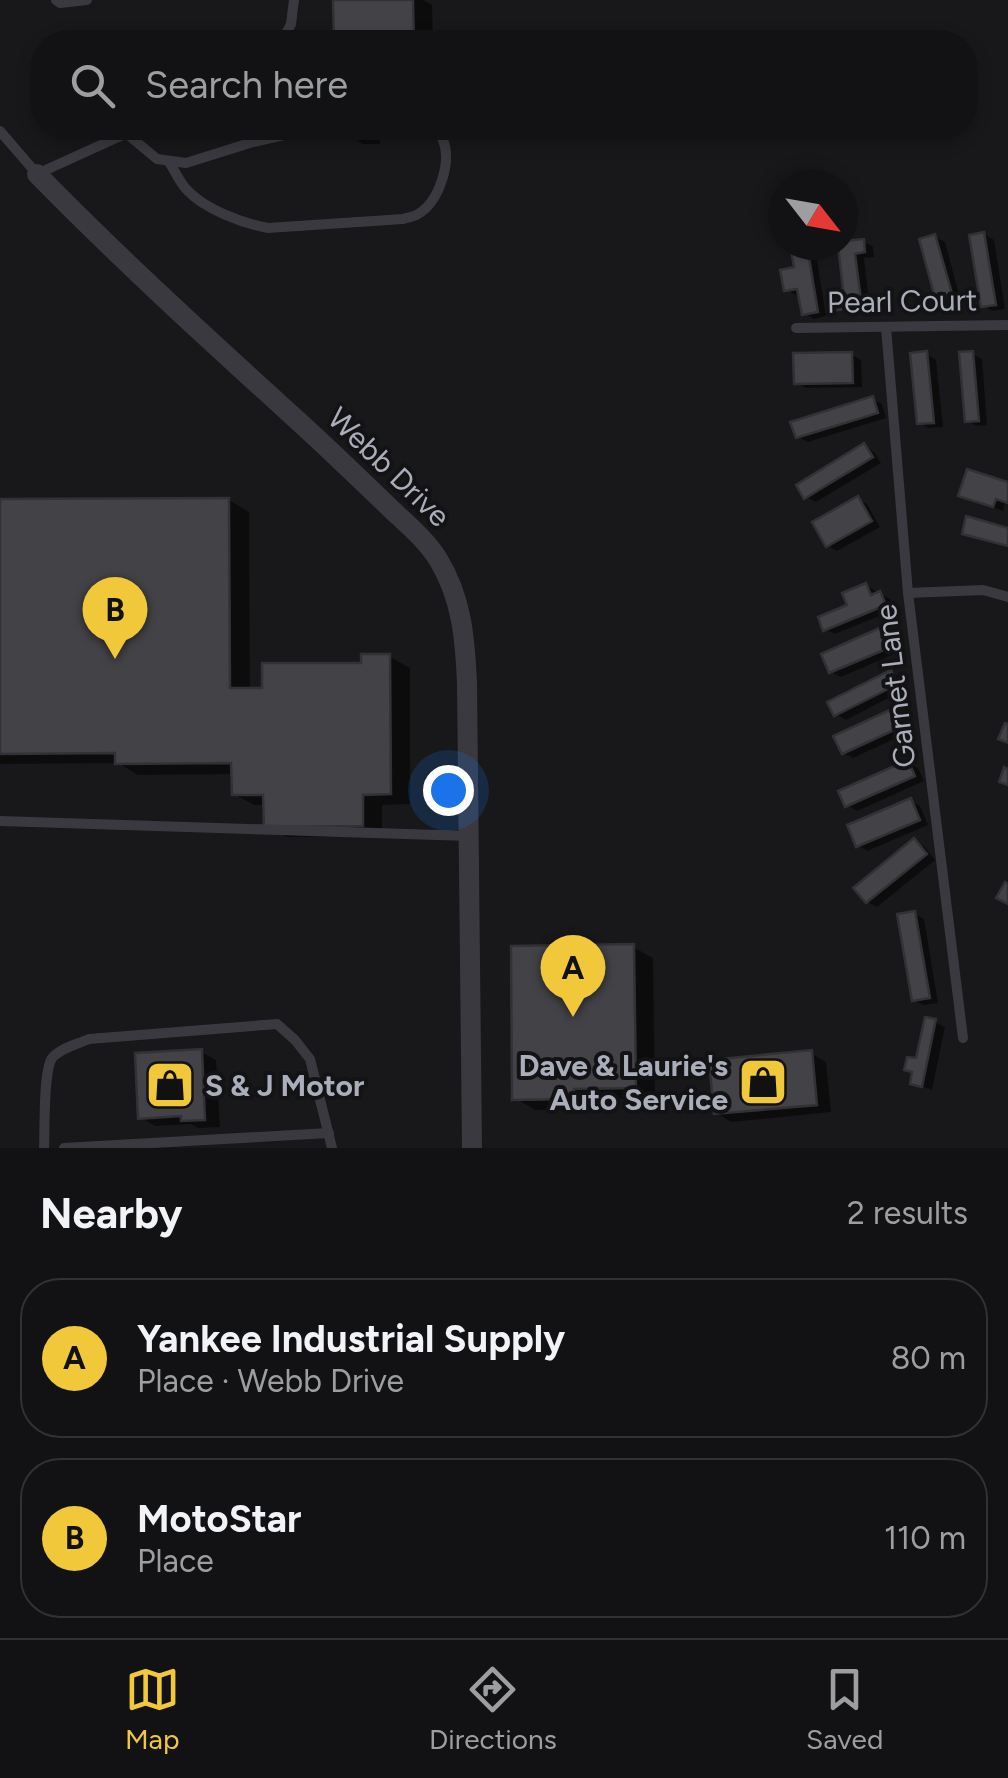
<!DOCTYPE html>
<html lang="en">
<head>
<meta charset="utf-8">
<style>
  body { margin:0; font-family:Figtree,sans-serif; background:#1b1b1d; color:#f1f3f6 }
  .compass { position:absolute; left:768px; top:170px; width:90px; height:90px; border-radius:50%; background:#121214; box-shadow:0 5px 15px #0003; rotate:121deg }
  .you { position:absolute; left:448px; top:790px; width:35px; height:35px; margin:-25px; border:8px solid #fff; border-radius:50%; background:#1a73e8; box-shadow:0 0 0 15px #1a73e833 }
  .badge { display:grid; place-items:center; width:65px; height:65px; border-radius:50%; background:#f1c839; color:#111; font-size:32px; font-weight:700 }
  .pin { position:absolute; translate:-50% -82px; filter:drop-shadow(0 2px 5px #0008) }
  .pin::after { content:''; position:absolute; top:52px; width:35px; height:30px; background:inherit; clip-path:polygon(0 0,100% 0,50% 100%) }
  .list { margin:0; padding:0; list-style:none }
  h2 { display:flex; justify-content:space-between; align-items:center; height:130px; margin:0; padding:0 40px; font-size:42px }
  h2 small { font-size:32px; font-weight:400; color:#9c9ea0 }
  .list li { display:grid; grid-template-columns:65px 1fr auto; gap:30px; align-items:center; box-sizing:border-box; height:160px; margin:0 20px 20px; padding:0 20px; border:2px solid #313234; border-radius:40px }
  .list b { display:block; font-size:38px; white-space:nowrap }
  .list p { margin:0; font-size:32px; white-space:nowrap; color:#9c9ea0 }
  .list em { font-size:32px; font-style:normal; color:#9c9ea0 }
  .icon { flex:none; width:55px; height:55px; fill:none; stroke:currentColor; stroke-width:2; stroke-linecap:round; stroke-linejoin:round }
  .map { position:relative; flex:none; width:1008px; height:1148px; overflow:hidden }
  .search { position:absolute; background:#121214; box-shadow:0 5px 15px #0003; left:30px; right:30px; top:30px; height:110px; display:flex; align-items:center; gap:25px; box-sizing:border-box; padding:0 35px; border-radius:40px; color:#9c9ea0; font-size:38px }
  .sheet { height:490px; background:#121214 }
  nav { display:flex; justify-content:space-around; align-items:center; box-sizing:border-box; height:140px; border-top:2px solid #313234; background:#121214; font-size:28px; color:#9c9ea0 }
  nav a { display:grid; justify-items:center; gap:5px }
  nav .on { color:#f1c839 }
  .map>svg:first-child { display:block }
</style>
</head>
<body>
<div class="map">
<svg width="1008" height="1148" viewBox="0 0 1008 1148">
  <rect width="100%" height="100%" fill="#18181a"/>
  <!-- shadow -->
  <g fill="#0007">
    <path d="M335 0H423L432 5 433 42H326L337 41Z"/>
    <path d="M379 128 380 144H363L343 133Z"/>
    <path d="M984 234 994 240 1005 309 993 311 983 306Z"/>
    <path d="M935 237 945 242 961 302 948 305 938 299Z"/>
    <path d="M863 241 873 247 874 257 864 258 870 311 849 314 840 309 846 291 840 245Z"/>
    <path d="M793 245H811L815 248 826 316 814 319 804 313 801 294 796 295 786 289 797 269Z"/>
    <path d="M926 354 936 360 943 427 929 428 919 423Z"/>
    <path d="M972 354 982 359 987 425 977 426 967 421Z"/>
    <path d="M852 355 861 360 862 387 806 388 796 382Z"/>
    <path d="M872 399 882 404 886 418 808 442 798 437Z"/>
    <path d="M864 446 874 452 881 463 816 502 806 497Z"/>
    <path d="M1008 485V503L1005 502 1003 511 961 495Z"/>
    <path d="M858 499 867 504 880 527 837 551 828 546Z"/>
    <path d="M229 500 249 512 250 691H264L390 657 410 668V804L382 805V836L286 837 266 825V805H254L234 794V774L138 775 118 763 0 764V502Z"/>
    <path d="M866 586 876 591 877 595 880 594 890 599 894 610 835 634 825 629 850 607Z"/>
    <path d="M882 630 892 635 899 652 841 677 831 672Z"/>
    <path d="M891 672 900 678 906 689 846 720 836 714Z"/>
    <path d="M892 711 901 717 909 732 853 758 844 753Z"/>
    <path d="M908 763 918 768 924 781 857 811 847 805Z"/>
    <path d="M910 801 920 806 928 825 867 851 858 845Z"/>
    <path d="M914 841 924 846 935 860 877 907 868 902Z"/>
    <path d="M915 914 924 919 938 1003 923 1005 914 1000Z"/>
    <path d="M633 947 653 958 655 1098 594 1099V1109L535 1110 515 1098Z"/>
    <path d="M935 1022 945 1027 932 1090 913 1083 918 1061Z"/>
    <path d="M201 1052 216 1060 220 1127 198 1128 191 1124 155 1126 140 1117Z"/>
    <path d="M811 1053 826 1062 831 1112 731 1122 716 1113Z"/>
  </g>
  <!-- building -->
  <g fill="#424247" stroke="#323236" stroke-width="2.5">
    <path d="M333 0H413L414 42H323V40L334 39Z"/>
    <path d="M984 232 996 305 981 307 969 235Z"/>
    <path d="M935 234 953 297 936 301 919 239Z"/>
    <path d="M864 239 865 252 855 254 862 307 837 310 835 290 843 289 838 245H843V241Z"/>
    <path d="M790 245H807L818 312 802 315 797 289 784 291 780 270 794 267Z"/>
    <path d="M927 351 934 423 917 424 910 353Z"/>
    <path d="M973 351 979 421 965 422 959 352Z"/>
    <path d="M852 352 853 383 794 384 793 353Z"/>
    <path d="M873 396 878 413 796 438 790 422Z"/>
    <path d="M864 443 873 457 804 499 796 485Z"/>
    <path d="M967 469 1008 482V503L996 499 993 507 958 496Z"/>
    <path d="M858 496 872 521 826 547 812 522Z"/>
    <path d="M229 498 230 688H262V663H361V654H390L391 794 363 795V826L264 827 263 795H232L231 763 115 764V753L0 754V499Z"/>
    <path d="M966 516 1008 528V546L962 534Z"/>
    <path d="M866 583 871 595 880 591 886 605 823 631 818 617 847 605 842 593Z"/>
    <path d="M882 627 891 647 829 673 821 654Z"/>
    <path d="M891 670 898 684 834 716 827 702Z"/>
    <path d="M892 709 901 727 842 754 833 736Z"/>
    <path d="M1005 723 1008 724V743L998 739Z"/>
    <path d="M908 760 915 776 845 807 838 791Z"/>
    <path d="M1004 767 1008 769V785L999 782Z"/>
    <path d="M911 798 920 820 856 847 847 825Z"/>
    <path d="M914 838 927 854 866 903 853 888Z"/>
    <path d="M1005 882 1008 884V904L996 898Z"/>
    <path d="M915 911 930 998 912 1001 897 914Z"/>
    <path d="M634 944 636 1088 574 1089V1099L512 1100 511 946Z"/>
    <path d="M925 1017 936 1019 922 1087 910 1084 912 1072 904 1070 907 1057 916 1058Z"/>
    <path d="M202 1049 205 1120 181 1121V1116L138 1119 135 1053Z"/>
    <path d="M812 1050 817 1105 714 1114 709 1060Z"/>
  </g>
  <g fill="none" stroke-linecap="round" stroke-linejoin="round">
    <!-- service -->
    <g stroke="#39393f" stroke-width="10">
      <path d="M56 0 60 3 87 0"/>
      <path d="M282 42 291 24 294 0"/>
      <path d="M0 131 37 174 138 128"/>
      <path d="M127 134 157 159 186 163 253 142 284 135 376 128"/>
      <path d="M169 162C175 171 180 183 187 190 206 210 242 223 268 228L403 219C408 217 414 217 418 214 439 202 452 162 443 140 440 134 436 131 432 128"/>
      <path d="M886 327 908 593 963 1038"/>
      <path d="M796 328 1008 325"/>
      <path d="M908 593 983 590 1008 597"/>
      <path d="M0 821 469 836"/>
      <path d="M44 1148C45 1129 43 1072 52 1058 60 1048 78 1044 89 1039L277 1024 295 1040 310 1059 332 1148"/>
      <path d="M64 1148 329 1133"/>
    </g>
    <!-- minor -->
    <path stroke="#39393f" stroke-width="20" d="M37 174C120 259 209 340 297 420 329 449 360 479 391 509 407 524 426 540 438 559 462 598 465 639 467 683L472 1148"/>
  </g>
  <!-- icons -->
  <defs>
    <g id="shop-square" transform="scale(2.5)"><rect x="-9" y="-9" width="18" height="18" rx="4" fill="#f1c839" stroke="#131315"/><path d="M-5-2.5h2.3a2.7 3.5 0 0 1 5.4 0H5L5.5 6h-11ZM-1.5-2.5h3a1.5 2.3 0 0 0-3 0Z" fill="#111"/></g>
  </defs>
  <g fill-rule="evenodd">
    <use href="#shop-square" x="763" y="1082"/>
    <use href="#shop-square" x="170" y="1085"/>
  </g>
  <g text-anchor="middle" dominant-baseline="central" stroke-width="8" stroke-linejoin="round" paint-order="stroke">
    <!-- street labels -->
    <g font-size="30" fill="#aaadba" stroke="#131315">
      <text transform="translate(902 301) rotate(-1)">Pearl Court</text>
      <text transform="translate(389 467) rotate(44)">Webb Drive</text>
      <text transform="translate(895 686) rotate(-97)">Garnet Lane</text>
    </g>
    <!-- poi labels -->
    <g font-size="30" font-weight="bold" fill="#aaadba" stroke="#131315" text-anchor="end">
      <text x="728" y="1065">Dave &amp; Laurie's<tspan x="728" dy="34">Auto Service</tspan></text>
      <text x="205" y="1085" text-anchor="start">S &amp; J Motor</text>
    </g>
  </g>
</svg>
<svg class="compass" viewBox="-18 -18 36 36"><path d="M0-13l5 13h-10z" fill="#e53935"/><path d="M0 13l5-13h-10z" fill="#9c9ea0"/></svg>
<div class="you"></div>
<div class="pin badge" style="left:573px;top:1017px">A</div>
<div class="pin badge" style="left:115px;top:659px">B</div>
<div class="search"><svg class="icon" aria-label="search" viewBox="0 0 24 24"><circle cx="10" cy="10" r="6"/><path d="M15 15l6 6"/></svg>Search here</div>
</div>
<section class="sheet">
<h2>Nearby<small>2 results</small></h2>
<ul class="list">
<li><span class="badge">A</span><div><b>Yankee Industrial Supply</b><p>Place · Webb Drive</p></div><em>80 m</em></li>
<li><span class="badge">B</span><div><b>MotoStar</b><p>Place</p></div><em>110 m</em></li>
</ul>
</section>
<nav>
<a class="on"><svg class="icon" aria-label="map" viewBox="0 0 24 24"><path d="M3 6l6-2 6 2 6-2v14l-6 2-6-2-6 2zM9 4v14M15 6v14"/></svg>Map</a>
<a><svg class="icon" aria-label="directions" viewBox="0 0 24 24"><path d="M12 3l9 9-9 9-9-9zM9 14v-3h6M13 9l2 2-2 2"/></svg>Directions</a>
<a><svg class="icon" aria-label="saved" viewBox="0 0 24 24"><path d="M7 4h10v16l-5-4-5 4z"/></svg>Saved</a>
</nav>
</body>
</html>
